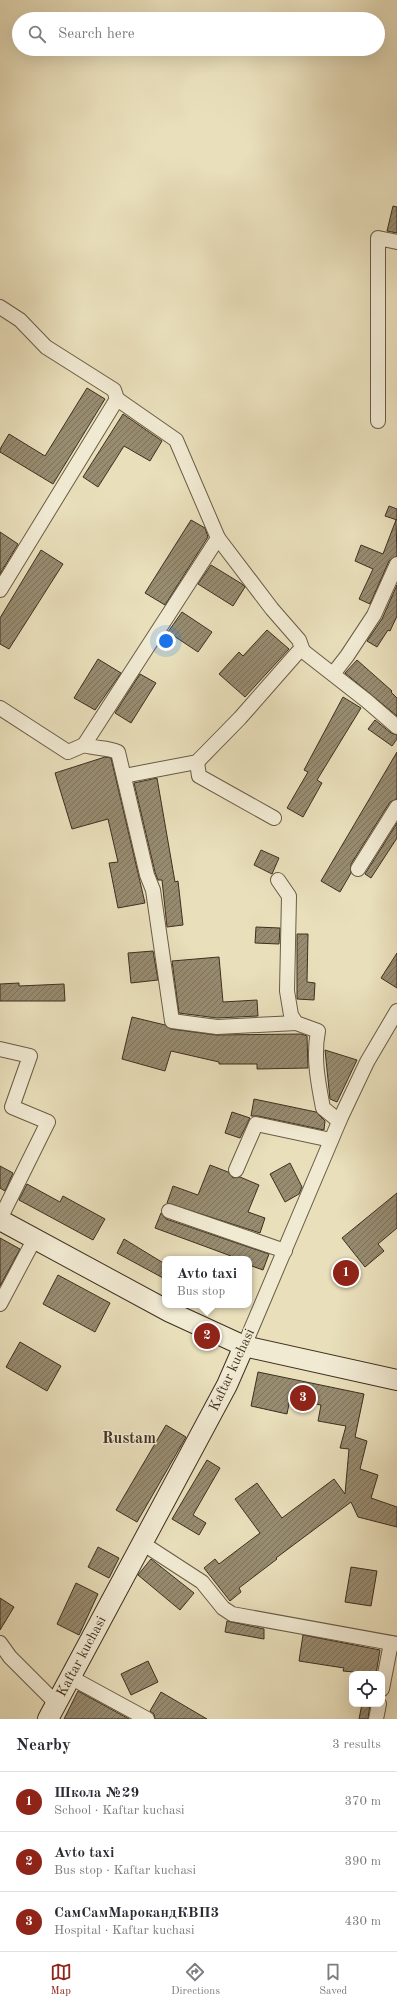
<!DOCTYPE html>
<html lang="en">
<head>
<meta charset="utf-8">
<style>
  body { margin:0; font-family:"Old Standard TT",serif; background:#f7f7f7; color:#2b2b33 }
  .controls { position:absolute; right:12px; bottom:12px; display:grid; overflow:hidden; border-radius:8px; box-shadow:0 4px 16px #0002 }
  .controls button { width:36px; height:36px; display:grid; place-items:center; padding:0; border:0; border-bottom:1px solid #e1e1e2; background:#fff; color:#2b2b33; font:20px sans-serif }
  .you { position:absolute; left:166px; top:641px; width:14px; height:14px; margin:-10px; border:3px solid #fff; border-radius:50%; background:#1a73e8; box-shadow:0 0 0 6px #1a73e833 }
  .badge { display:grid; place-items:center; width:26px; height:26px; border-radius:50%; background:#8f2418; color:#fff; font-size:13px; font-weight:700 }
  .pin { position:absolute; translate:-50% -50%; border:2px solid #fff; box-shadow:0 1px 4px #0006 }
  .popup { position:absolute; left:162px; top:1256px; width:90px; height:52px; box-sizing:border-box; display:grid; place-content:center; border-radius:8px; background:#fff; filter:drop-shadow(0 1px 3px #0005); font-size:13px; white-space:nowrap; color:#7c7c81 }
  .popup b { font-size:15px; color:#2b2b33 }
  .popup::after { content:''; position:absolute; left:50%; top:100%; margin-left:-8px; border:8px solid transparent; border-top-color:#fff }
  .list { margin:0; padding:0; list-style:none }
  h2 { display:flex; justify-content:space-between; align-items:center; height:52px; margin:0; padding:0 16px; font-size:17px }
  h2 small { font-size:13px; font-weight:400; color:#7c7c81 }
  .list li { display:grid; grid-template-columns:26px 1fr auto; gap:12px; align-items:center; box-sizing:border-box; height:60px; padding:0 16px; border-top:1px solid #e1e1e2 }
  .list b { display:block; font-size:15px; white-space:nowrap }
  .list p { margin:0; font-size:13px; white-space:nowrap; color:#7c7c81 }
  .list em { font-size:13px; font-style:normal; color:#7c7c81 }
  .icon { flex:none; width:22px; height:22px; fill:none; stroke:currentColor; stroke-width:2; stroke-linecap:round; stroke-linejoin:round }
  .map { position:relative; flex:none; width:397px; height:1719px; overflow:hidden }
  .search { position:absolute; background:#fff; box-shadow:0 4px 16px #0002; left:12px; right:12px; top:12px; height:44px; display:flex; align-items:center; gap:10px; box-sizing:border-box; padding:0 14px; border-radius:22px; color:#7c7c81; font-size:15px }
  .sheet { height:232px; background:#fff }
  nav { display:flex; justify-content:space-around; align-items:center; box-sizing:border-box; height:56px; border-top:1px solid #e1e1e2; background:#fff; font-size:11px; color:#7c7c81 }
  nav a { display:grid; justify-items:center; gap:2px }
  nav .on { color:#8f2418 }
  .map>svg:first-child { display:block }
</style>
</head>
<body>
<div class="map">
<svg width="397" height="1719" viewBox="0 0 397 1719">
  <defs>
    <pattern id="building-hatch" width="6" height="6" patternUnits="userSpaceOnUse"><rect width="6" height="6" fill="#978b70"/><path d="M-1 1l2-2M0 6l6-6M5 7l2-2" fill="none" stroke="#7d725b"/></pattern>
  </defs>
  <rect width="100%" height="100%" fill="#e9dfbb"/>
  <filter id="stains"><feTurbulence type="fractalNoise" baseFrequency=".005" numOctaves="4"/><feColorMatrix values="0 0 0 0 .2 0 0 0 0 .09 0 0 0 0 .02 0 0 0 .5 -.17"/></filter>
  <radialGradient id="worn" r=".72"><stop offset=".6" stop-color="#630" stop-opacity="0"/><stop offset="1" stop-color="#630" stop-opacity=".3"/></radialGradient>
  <!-- building -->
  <g fill="url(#building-hatch)" stroke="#3e301f">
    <path d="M393 206 397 207V233L387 231Z"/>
    <path d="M87 388 105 399 53 484 0 452V449L9 434 45 456Z"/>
    <path d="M123 414 162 441 150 461 124 446 98 487 83 477Z"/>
    <path d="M389 506 397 509V520L385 516Z"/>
    <path d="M191 520 205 528 208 537 165 605 145 593Z"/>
    <path d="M396 520 397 556 389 561 370 604 359 599 373 569 355 561 361 545 383 554Z"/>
    <path d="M0 532 18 544 0 574Z"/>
    <path d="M41 550 63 564 9 649 0 644V618Z"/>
    <path d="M211 565 242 584 245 587 233 606 198 584Z"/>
    <path d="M397 585V616L390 631 388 630 377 647 367 641 382 619Z"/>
    <path d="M182 612 212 632 198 652 168 632Z"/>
    <path d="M267 630 289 649 245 697 219 674 239 652 243 656Z"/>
    <path d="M98 659 121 673 95 710 74 698Z"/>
    <path d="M357 660 392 691 391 692 397 698V716L345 673Z"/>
    <path d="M140 674 156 683 131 723 115 713Z"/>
    <path d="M343 697 361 708 317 780 322 783 303 817 287 808 308 772 304 770Z"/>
    <path d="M375 720 391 733 397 735V739L392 746 368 729Z"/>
    <path d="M397 752V799L390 802 351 864V873L340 892 321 881Z"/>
    <path d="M105 757 111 758 145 903 118 908 109 863 118 862 108 819 72 829 55 773Z"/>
    <path d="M157 778 175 882 178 881 183 925 167 927 162 880H158L155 872 134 783Z"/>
    <path d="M397 823V838L371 878 365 874Z"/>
    <path d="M261 850 279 858 272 874 254 865Z"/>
    <path d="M256 927 280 928 279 944 255 943Z"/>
    <path d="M297 934H308L307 982 315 983 314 1000 297 999Z"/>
    <path d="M153 951 158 980 131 983 128 953Z"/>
    <path d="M397 953V988L381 978Z"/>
    <path d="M219 957 223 1002 257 1000 258 1016 217 1018 179 1013 172 961Z"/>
    <path d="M19 983V986L64 984 65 1001H0V984Z"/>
    <path d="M132 1017 165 1025 171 1029 216 1035 301 1034 307 1036 308 1068 257 1069V1064H219V1062L171 1051 165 1071 122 1059Z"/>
    <path d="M325 1050 357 1060 337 1102 330 1099Z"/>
    <path d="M254 1099 316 1112 325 1121 324 1130 258 1116H251Z"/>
    <path d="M232 1112 250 1118 240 1138 225 1133Z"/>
    <path d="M290 1163 302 1187 299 1194 285 1202 270 1174Z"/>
    <path d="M210 1165 228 1172 233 1178 240 1177 259 1185 248 1212 265 1218 260 1233 167 1203 173 1186 198 1195Z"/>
    <path d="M0 1166 13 1173 5 1191 0 1188Z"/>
    <path d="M27 1184 60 1202 63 1196 105 1219 93 1240 19 1200Z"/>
    <path d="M397 1193V1228L378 1244 384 1251 365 1267 342 1238Z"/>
    <path d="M161 1213 166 1219 269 1254 263 1270 249 1265V1259H230L231 1256 155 1228Z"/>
    <path d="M0 1238 20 1249 0 1286Z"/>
    <path d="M124 1239 165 1264V1279L117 1253Z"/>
    <path d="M58 1275 110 1303 95 1332 43 1304Z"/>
    <path d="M20 1342 61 1366 47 1391 6 1367Z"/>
    <path d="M258 1372 364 1394 355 1437 367 1441 360 1469 378 1475 371 1498 397 1507V1527L358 1517 351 1502 276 1558 277 1559 239 1588 241 1592 230 1601 204 1568 215 1559 219 1564 260 1533 235 1499 257 1483 282 1518 334 1479 345 1494 349 1449 340 1448 346 1426 318 1421 321 1405 290 1399 287 1414 251 1406Z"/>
    <path d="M166 1425 186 1437 137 1522 116 1510Z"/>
    <path d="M207 1460 220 1468 193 1515 206 1523 199 1535 172 1519Z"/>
    <path d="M98 1547 119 1558 109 1578 88 1567Z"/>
    <path d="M151 1559 194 1593 180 1610 138 1575Z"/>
    <path d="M351 1567 377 1571 371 1606 345 1602Z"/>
    <path d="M76 1583 98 1594 79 1635 57 1624Z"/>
    <path d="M0 1598 14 1607 0 1630Z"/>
    <path d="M227 1621 264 1629V1639L225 1632Z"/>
    <path d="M303 1635 380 1650 376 1674 343 1671 344 1668 299 1661Z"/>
    <path d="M148 1661 158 1682 131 1695 121 1674Z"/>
    <path d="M78 1691 129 1719H64Z"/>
    <path d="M161 1692 207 1719H155L154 1714 150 1711Z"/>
    <path d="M362 1704H370L368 1719H359Z"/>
  </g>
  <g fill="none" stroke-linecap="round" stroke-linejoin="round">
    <!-- street casing -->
    <g stroke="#695c46" stroke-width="16">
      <g id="street">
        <path d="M0 307 20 320 46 347 114 390 117 399"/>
        <path d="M378 421V238L397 242"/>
        <path d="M0 590 117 399 176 440 218 538"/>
        <path d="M333 674 347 656 374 615 397 564"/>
        <path d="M0 708 68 752 84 745"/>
        <path d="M197 762 199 776 274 818"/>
        <path d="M124 776 197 762 240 718 298 652 303 651 367 701 397 727"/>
        <path d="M358 869 397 807"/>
        <path d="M278 880 289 896 287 991 291 1015 296 1023 318 1031C313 1057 318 1082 323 1108L339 1121"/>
        <path d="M296 1023 217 1027 172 1021 153 890 147 875 118 752C107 747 96 749 84 745L218 538 272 609 299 640 303 651"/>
        <path d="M0 1049 30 1056 12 1107 48 1122 0 1219"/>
        <path d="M236 1170 256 1124 331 1140"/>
        <path d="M169 1211 285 1251"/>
        <path d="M0 1304 35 1238"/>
        <path d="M244 1346 341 1117 367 1062 397 1011"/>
        <path d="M142 1543 202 1582 223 1608 232 1614 397 1644"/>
        <path d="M0 1643 10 1657 56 1703"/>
        <path d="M70 1677 147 1719"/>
        <path d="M382 1689 391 1643"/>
        <path d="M376 1719 379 1704"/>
      </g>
    </g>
    <!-- secondary casing -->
    <g stroke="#3e301f" stroke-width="22">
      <g id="secondary">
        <path d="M0 1220 170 1312 244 1346 397 1380"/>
        <path id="s1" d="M48 1719 227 1385 244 1346"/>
      </g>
    </g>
    <!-- street -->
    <use href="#street" stroke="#f1ead3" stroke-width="14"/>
    <!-- secondary -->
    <use href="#secondary" stroke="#f1ead3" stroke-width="20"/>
  </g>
  <g text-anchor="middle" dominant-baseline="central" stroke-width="3" stroke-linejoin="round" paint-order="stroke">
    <!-- street labels -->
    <g font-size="14" fill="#3e301f" stroke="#f1ead3">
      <text transform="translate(232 1370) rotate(-65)">Kaftar kuchasi</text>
      <text stroke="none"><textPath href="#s1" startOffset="71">Kaftar kuchasi</textPath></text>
    </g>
    <!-- quarter labels -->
    <g font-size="16" font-weight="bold" fill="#3e301f" stroke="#f1ead3">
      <text x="129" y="1439">Rustam</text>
    </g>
  </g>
  <rect width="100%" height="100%" filter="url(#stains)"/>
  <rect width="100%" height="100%" fill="url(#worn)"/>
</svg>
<div class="controls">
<button><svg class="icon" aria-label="locate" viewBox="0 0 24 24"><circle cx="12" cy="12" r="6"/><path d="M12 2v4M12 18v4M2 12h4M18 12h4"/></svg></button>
</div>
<div class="you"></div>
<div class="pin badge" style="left:346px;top:1273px">1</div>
<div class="pin badge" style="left:207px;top:1336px">2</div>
<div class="popup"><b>Avto taxi</b>Bus stop</div>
<div class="pin badge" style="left:303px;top:1398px">3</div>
<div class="search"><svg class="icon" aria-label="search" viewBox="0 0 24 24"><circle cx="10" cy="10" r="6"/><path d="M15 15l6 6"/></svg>Search here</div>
</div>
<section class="sheet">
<h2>Nearby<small>3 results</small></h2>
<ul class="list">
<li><span class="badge">1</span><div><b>Школа №29</b><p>School · Kaftar kuchasi</p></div><em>370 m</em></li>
<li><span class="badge">2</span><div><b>Avto taxi</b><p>Bus stop · Kaftar kuchasi</p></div><em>390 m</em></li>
<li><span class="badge">3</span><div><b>СамСамМарокандКВП3</b><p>Hospital · Kaftar kuchasi</p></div><em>430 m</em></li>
</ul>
</section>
<nav>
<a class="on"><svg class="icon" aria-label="map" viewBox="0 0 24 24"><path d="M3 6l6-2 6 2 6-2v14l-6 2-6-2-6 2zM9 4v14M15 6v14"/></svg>Map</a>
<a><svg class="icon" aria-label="directions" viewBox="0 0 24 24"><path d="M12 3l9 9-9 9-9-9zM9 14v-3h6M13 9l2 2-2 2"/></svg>Directions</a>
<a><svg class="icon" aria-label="saved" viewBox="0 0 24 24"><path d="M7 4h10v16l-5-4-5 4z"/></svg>Saved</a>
</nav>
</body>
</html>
